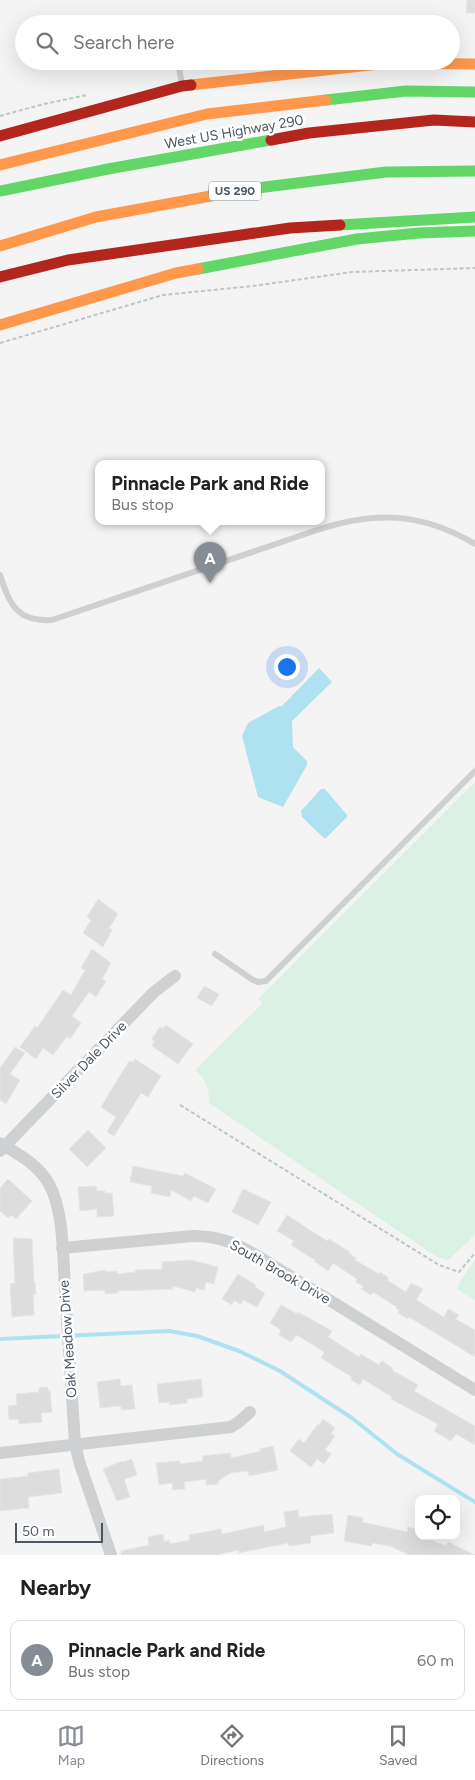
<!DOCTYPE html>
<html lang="en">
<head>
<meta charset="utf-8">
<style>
  body { margin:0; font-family:Figtree,sans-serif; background:#f6f6f6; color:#222 }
  .controls { position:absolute; right:15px; bottom:15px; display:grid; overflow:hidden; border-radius:10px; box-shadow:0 5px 20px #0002 }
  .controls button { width:45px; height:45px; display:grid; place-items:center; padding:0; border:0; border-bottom:1px solid #e0e0e0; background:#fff; color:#222; font:25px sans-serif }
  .scale { position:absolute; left:15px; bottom:12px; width:88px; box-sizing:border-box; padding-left:5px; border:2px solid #4a5661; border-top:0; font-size:14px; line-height:18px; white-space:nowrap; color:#4a5661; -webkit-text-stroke:4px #fff; paint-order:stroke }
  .you { position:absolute; left:286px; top:666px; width:18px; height:18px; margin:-12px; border:4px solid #fff; border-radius:50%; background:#1a73e8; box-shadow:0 0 0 8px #1a73e833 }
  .badge { display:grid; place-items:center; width:32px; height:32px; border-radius:50%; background:#868d94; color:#fff; font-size:16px; font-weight:700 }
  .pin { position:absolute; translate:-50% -41px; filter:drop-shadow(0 1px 2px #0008) }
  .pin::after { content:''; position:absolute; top:26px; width:18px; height:15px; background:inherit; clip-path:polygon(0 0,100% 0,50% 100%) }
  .popup { position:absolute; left:95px; top:460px; width:230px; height:65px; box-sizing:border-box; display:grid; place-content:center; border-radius:10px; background:#fff; filter:drop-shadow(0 1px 4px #0005); font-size:16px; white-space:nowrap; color:#767676 }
  .popup b { font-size:19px; color:#222 }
  .popup::after { content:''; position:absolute; left:50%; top:100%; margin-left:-10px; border:10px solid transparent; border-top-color:#fff }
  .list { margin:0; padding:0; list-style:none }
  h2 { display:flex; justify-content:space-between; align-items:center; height:65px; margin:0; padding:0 20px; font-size:21px }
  h2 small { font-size:16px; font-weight:400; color:#767676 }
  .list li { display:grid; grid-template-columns:32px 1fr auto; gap:15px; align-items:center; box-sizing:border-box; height:80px; margin:0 10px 10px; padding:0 10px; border:1px solid #e0e0e0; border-radius:10px }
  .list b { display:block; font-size:19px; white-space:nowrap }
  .list p { margin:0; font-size:16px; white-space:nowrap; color:#767676 }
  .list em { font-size:16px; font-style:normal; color:#767676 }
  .icon { flex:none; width:28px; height:28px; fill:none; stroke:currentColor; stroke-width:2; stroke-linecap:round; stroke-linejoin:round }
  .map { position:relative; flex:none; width:475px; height:1555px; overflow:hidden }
  .search { position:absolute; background:#fff; box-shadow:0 5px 20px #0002; left:15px; right:15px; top:15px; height:55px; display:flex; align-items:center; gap:12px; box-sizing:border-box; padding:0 18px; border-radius:28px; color:#767676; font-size:19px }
  .sheet { height:155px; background:#fff }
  nav { display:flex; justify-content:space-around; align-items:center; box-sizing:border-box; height:70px; border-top:1px solid #e0e0e0; background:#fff; font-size:14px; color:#767676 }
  nav a { display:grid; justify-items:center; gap:2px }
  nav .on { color:#868d94 }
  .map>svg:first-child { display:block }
</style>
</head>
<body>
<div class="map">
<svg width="475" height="1555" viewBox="0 0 475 1555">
  <rect width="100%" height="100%" fill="#f4f4f4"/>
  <!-- green -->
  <g fill="#d9f2e3">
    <path d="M475 782V1233L470 1240 448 1260 437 1257 209 1103C209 1086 207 1082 195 1070L263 1003 258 999Z"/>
    <path d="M475 1260V1300L457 1289 462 1278Z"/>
  </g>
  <!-- water -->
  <g fill="#aee2f0">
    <path d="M319 668 332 682 292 721 293 747 307 761V765L283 807 258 797 242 736 248 723 279 706H282Z"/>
    <path d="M321 789H325L347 815V817L326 838H324L302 817 301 811Z"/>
  </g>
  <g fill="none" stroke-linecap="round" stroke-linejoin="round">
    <!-- stream -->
    <path stroke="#aee2f0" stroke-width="4" d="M0 1339 169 1331 197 1336 239 1351 280 1371 352 1418 397 1454 475 1502"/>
  </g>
  <!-- building -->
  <g fill="#ddddde" stroke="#e5e6e7">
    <path d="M467 0H475V13H466Z"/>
    <path d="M98 899 118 914 109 928 112 930 103 947 83 933 91 920 87 917Z"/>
    <path d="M92 949 111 963 102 979 106 981 96 997 89 992 72 1016 81 1023 70 1039 67 1036 53 1055 43 1048 36 1059 20 1047 35 1026 37 1028 63 990 71 995 85 970 81 968Z"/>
    <path d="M204 986 219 994 212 1006 197 998Z"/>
    <path d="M166 1025 193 1044 178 1064 152 1046 154 1042 152 1038 160 1027 164 1028Z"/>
    <path d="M15 1047 25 1053 10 1074 20 1080 6 1104 0 1100V1068Z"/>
    <path d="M135 1059 161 1076 148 1097 141 1093 114 1136 107 1132 116 1117 101 1107 129 1061 133 1062Z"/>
    <path d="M88 1130 106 1148 87 1167 69 1149Z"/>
    <path d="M133 1166 183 1176 185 1173 216 1189 208 1203 194 1196 191 1201 171 1190 170 1197 151 1193 152 1186 130 1182Z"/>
    <path d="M8 1179 32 1201 16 1219 11 1215 8 1218 0 1211V1188Z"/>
    <path d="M96 1186 97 1191H105V1193H112L114 1216 97 1217V1209L80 1211 78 1187Z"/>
    <path d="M243 1189 271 1202 258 1225 232 1212Z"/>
    <path d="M287 1215 327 1241 329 1239 350 1252 349 1253 356 1258 355 1260 379 1274 380 1272 389 1278 387 1280 406 1292 411 1283 423 1289 416 1300 444 1317 448 1309 459 1315 456 1319 475 1330V1357L409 1317 408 1319 398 1313 399 1310 396 1308 397 1307 373 1292 371 1295 361 1289 363 1286 356 1282 357 1279 333 1263 328 1271 314 1261 315 1260 291 1245 294 1241 277 1231Z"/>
    <path d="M13 1238 32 1239 34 1282H35L36 1294 33 1295 34 1315 12 1317 10 1284 15 1283Z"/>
    <path d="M190 1260 218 1267 214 1284 206 1282 204 1290 196 1288 195 1292 173 1286V1289L118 1291V1293L105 1294V1290L84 1291 83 1274 106 1270V1272L117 1271V1274L135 1272V1270L162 1269V1262Z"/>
    <path d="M238 1274 256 1285 255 1287 265 1293 257 1307 243 1300 241 1304 234 1301 232 1305 222 1299Z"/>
    <path d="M281 1305 297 1314 298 1312 332 1331 328 1337 359 1357 361 1354 379 1365 382 1361 393 1368 392 1370 418 1385 414 1391 475 1426V1445L456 1434 451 1441 434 1431 438 1424 391 1399 392 1397 363 1379 360 1385 351 1380 352 1377 321 1358 324 1352 297 1335 291 1342 279 1335 281 1330 270 1323Z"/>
    <path d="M120 1379 121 1386 132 1385 135 1409 121 1410V1406L100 1408 97 1382Z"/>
    <path d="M201 1379 203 1397 187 1399V1403L169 1405V1402L159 1403 157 1384Z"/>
    <path d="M48 1387V1391H50L52 1412 41 1413 42 1422 19 1424 18 1419 9 1420 8 1406 17 1405 16 1394 39 1392V1388Z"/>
    <path d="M323 1419 335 1428 331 1434 335 1436 325 1450 331 1454 324 1464 317 1459 311 1467 290 1451 299 1439 304 1443 318 1424 319 1425Z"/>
    <path d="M273 1446 278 1470 249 1476 248 1471 230 1473 218 1481V1484L206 1485V1479L184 1482 185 1489 173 1490 172 1483 159 1485 156 1463 180 1461V1464L203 1461 202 1456 231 1453V1458L261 1451 260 1449Z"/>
    <path d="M132 1459 137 1475 124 1479 130 1497 117 1501 103 1469 122 1461 123 1462Z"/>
    <path d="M59 1469 62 1493 28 1497 29 1508 0 1511V1479L28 1476V1473Z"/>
    <path d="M298 1510 299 1517 332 1514 334 1533 310 1536 311 1543 289 1546 288 1543 239 1553V1550L216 1555H121V1551L149 1545 148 1537 163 1534 164 1542 169 1540 170 1544 190 1540 189 1535 221 1529 222 1534 264 1525V1532L286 1527 284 1512Z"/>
    <path d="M348 1515 363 1518 362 1522 407 1532 408 1527 418 1530 417 1535 446 1546 448 1542 475 1555H409L390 1546 372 1543 371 1546 344 1541Z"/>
  </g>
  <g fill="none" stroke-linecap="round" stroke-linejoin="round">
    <!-- path -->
    <g stroke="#bcc7c4" stroke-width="2" stroke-dasharray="4 2.5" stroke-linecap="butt">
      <path d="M0 116 44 104 87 95"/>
      <path d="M0 343 163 295 253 286 352 272 475 268"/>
      <path d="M180 1105 439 1265 459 1272 475 1253"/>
    </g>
    <!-- lane -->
    <g stroke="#ced0d2" stroke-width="6">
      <path d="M178 61 182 85"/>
      <path d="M0 575C10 605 17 622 52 620L317 530C375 511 421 512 475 544"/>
      <path d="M215 954 253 980 258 982 266 981 475 771"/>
    </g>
    <!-- street -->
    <g stroke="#ced0d2" stroke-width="12">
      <path d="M0 1143C18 1154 39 1165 49 1184 64 1210 63 1260 65 1290 68 1341 72 1392 75 1443L79 1461 111 1555"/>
      <path d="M0 1151 154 992 175 976"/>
      <path d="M62 1248 193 1236C221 1236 237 1244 261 1258L475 1390"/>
      <path d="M0 1453 231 1427 240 1421 250 1412"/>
    </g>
    <!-- fast -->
    <g stroke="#63d668" stroke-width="11">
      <path d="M326 100 406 91 475 92"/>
      <path d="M249 189 386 172 475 171"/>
      <path d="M0 191 108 169 271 140"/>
      <path d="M340 225 475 217"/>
      <path d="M198 269 357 239 419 233 475 231"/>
    </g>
    <!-- slow -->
    <g stroke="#ff974d" stroke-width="11">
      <path d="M191 85 388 63 475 64"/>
      <path d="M0 165 207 114 326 100"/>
      <path d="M0 246 96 217 249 189"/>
      <path d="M0 325 176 273 198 269"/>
    </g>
    <!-- jam -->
    <g stroke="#b3261e" stroke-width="11">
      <path d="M0 136 182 86 191 85"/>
      <path d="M271 140 309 133 434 120 475 122"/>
      <path d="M0 277 68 260 290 228 340 225"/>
    </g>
  </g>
  <g text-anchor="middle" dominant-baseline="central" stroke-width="5" stroke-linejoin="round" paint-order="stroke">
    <!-- shield labels -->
    <rect fill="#fff" stroke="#808990" stroke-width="1" x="209" y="181.5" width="52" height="19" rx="4"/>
    <g font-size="12" font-weight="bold" fill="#4a5661">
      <text x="235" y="191">US 290</text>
    </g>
    <!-- street labels -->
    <g font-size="14" fill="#4a5661" stroke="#fff">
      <text transform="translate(234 132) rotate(-10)">West US Highway 290</text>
      <text transform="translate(89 1060) rotate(-46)">Silver Dale Drive</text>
      <text transform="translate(280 1272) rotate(30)">South Brook Drive</text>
      <text transform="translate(68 1339) rotate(-94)">Oak Meadow Drive</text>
    </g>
  </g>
</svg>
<div class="controls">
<button><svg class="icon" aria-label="locate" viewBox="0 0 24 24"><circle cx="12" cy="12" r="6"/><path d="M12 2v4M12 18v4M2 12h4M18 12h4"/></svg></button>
</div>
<div class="scale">50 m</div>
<div class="you"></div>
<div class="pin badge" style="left:210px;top:583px">A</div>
<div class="popup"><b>Pinnacle Park and Ride</b>Bus stop</div>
<div class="search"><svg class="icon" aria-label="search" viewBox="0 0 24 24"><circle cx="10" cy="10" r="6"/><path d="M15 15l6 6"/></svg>Search here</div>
</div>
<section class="sheet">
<h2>Nearby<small></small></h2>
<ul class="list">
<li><span class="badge">A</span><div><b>Pinnacle Park and Ride</b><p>Bus stop</p></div><em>60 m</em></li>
</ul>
</section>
<nav>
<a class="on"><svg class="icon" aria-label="map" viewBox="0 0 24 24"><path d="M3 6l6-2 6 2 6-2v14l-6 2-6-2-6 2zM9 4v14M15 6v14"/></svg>Map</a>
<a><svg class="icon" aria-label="directions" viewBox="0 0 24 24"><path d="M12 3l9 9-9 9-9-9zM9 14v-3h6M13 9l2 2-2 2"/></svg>Directions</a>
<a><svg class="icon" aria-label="saved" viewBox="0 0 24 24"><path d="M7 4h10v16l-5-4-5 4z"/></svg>Saved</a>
</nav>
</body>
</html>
